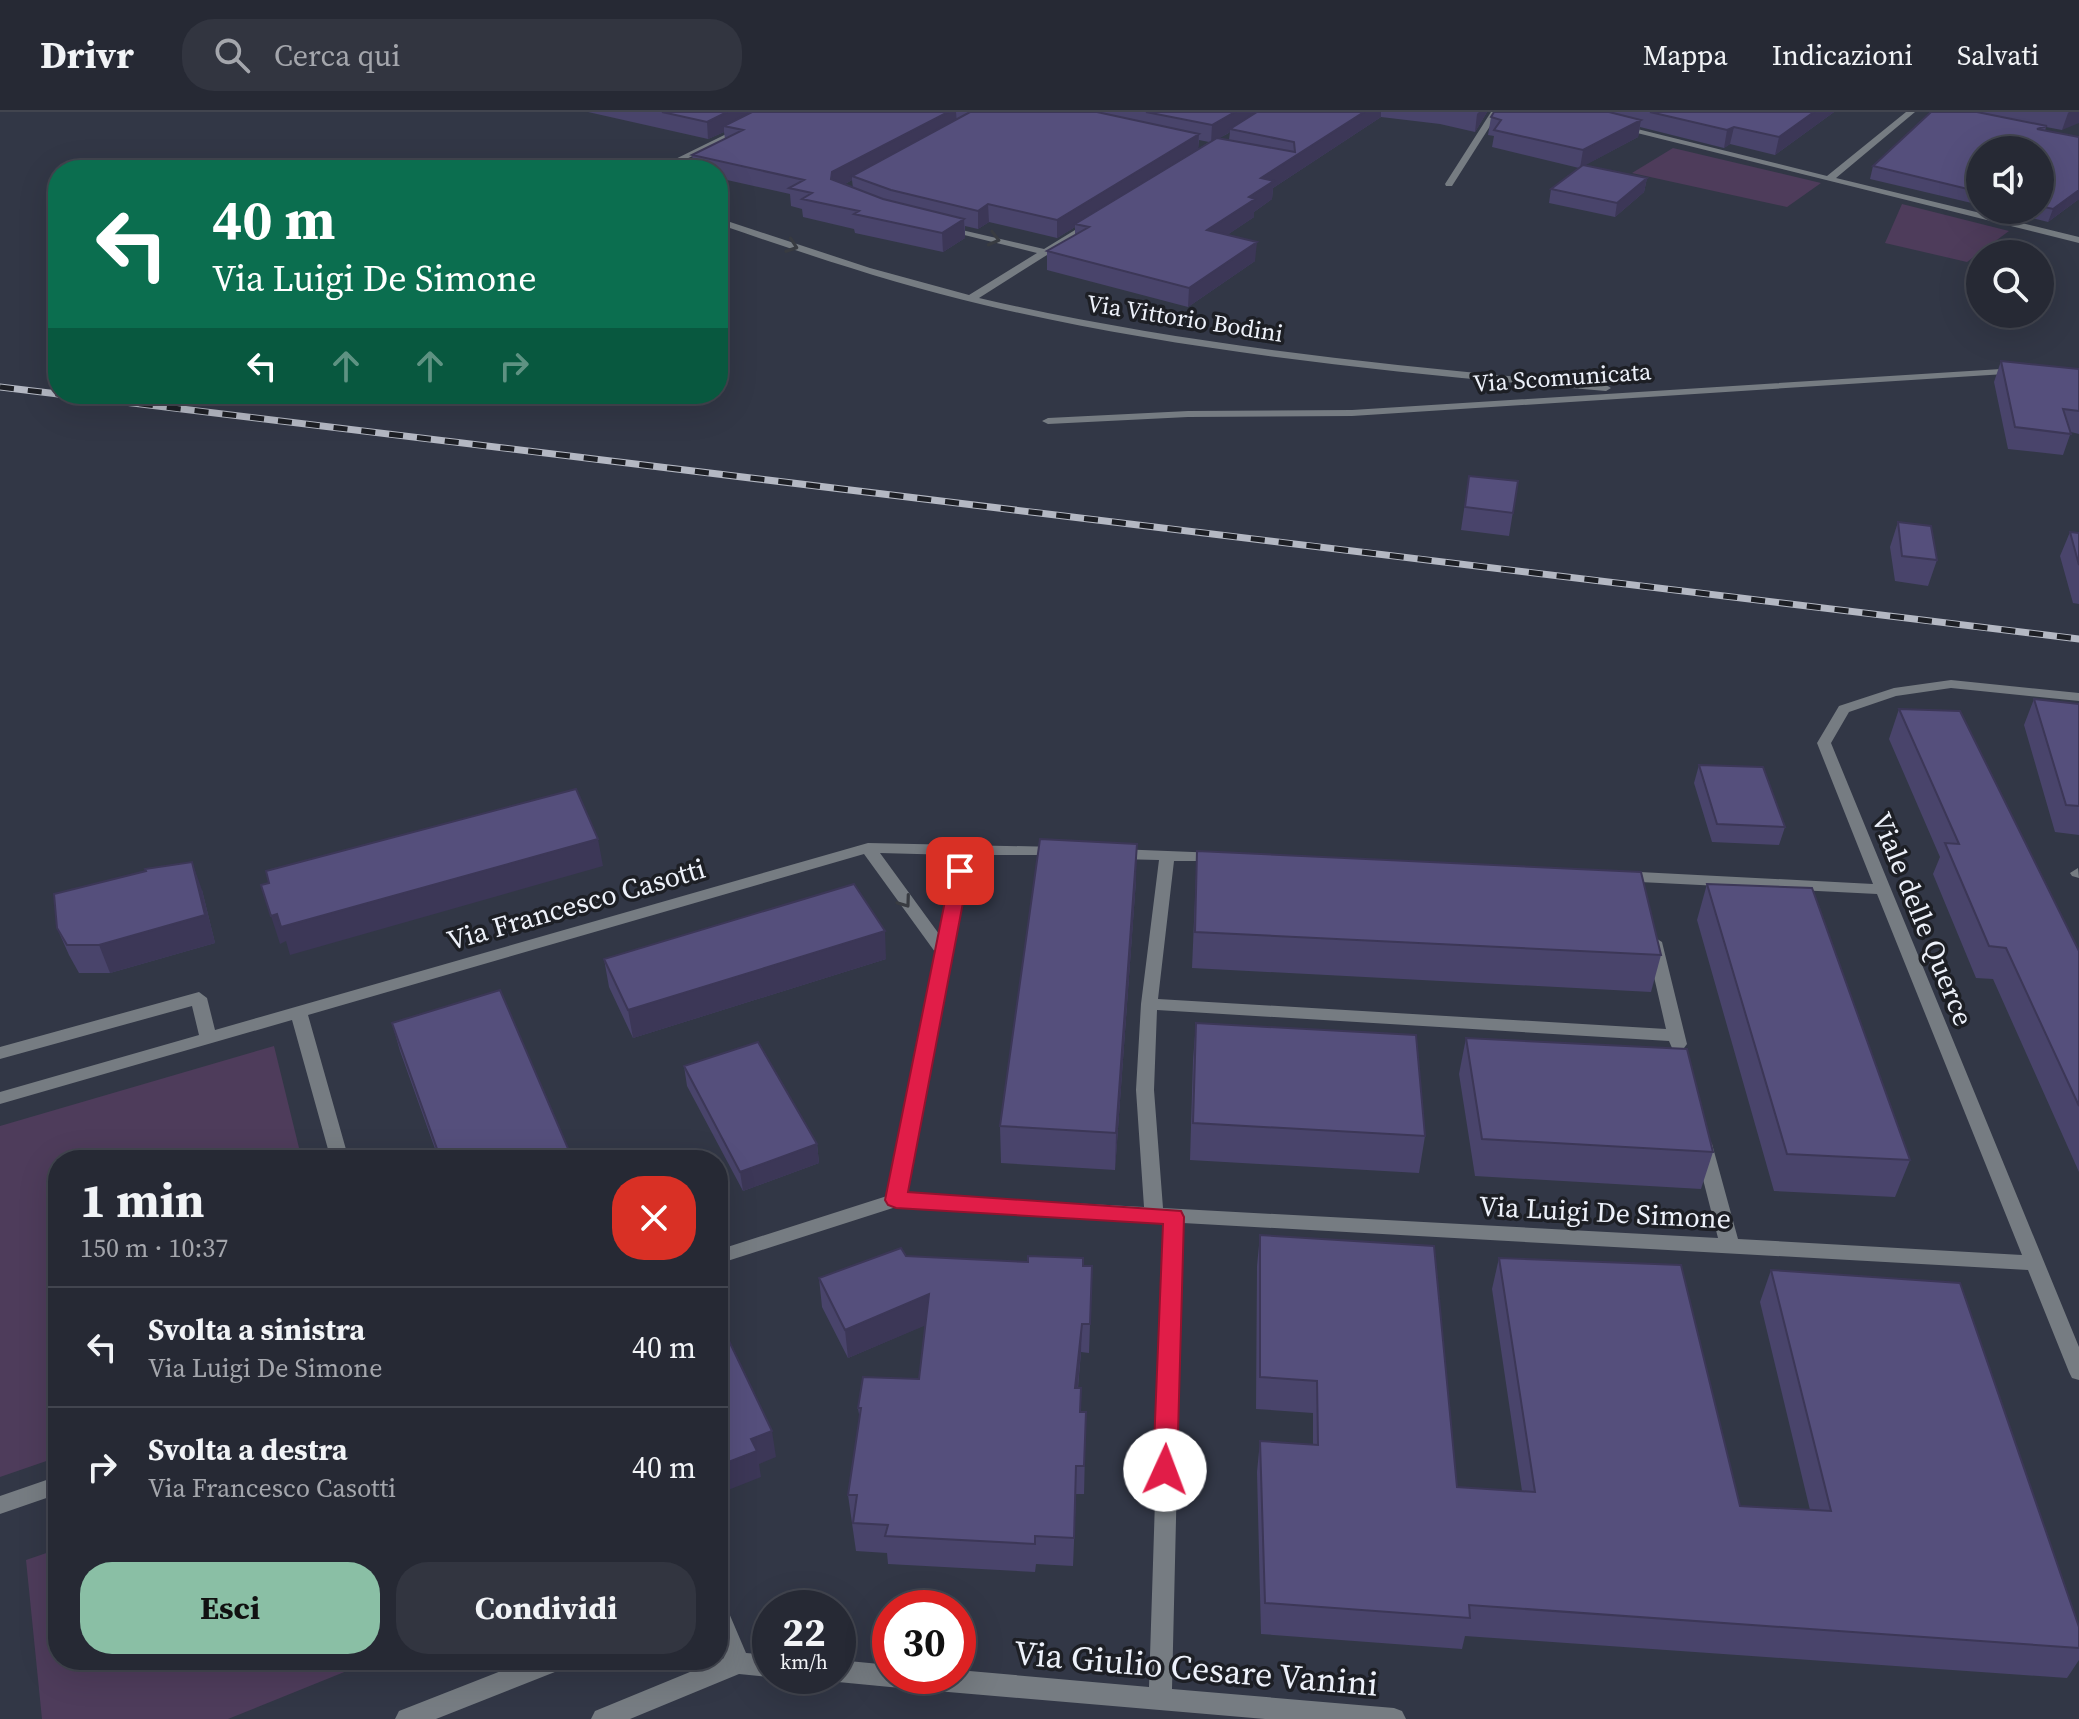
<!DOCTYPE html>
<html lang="it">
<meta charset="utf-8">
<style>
:root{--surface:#262934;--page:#323540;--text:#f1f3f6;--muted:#a4a6ac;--line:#42454f;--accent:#8abfa5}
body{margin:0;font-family:"Source Serif 4",serif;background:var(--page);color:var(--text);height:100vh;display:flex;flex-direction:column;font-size:30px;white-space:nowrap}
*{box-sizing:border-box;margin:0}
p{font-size:26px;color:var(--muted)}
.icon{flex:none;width:44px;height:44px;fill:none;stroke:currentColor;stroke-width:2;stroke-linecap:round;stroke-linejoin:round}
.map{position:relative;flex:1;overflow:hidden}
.details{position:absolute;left:48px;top:1038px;width:680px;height:520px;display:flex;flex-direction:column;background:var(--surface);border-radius:32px;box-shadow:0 8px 32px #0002,0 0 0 2px var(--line)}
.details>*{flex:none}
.hud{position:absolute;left:48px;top:48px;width:680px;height:244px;border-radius:32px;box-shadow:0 8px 32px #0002,0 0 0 2px var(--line);background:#0b6e4f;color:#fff;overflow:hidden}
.tools{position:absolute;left:1966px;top:24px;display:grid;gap:16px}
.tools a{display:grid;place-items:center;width:88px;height:88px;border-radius:50%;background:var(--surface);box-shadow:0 8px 32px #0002,0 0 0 2px var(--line);font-size:40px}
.speed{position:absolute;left:752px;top:1478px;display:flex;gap:16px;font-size:40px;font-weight:700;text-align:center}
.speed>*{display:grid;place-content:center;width:104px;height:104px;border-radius:50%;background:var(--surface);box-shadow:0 8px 32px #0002,0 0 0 2px var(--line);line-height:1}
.speed small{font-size:20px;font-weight:400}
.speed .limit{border:12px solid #d22;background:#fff;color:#111}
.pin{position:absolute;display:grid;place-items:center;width:68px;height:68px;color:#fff;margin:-34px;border-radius:16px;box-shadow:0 4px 12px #0006}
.me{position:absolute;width:88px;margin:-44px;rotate:2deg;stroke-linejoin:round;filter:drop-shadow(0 0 6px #0008)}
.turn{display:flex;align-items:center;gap:28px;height:168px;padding:0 32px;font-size:36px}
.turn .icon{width:104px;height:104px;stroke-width:2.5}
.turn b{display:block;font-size:56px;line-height:68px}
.lanes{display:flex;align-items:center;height:76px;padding:0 32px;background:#0003;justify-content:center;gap:40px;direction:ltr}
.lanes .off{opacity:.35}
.round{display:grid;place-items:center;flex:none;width:84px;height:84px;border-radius:32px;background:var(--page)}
.headline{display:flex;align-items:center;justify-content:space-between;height:136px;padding:0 32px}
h1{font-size:48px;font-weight:700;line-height:60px}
.primary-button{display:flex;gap:16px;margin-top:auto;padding:16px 32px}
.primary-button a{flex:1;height:92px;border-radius:32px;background:var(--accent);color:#111;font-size:32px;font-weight:700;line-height:92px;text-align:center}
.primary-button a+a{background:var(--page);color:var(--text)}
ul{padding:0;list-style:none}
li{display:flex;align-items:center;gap:24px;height:120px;padding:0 32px;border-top:2px solid var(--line)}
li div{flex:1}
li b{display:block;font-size:30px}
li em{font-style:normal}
header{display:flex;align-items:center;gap:48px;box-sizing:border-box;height:112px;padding:0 40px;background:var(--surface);border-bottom:2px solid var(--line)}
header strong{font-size:38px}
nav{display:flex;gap:44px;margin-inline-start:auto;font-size:28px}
.search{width:560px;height:72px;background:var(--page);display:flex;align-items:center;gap:20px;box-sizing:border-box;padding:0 28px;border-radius:32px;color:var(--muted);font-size:30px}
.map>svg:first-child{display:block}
.green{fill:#4e3c5b}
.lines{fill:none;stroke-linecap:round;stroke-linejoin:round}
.street{fill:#767c82;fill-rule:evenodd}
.rail-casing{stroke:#b4b8c3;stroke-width:7}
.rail{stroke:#1d1f25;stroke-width:5;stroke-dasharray:14;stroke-linecap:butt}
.wall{fill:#49446b;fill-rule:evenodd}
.shaded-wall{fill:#3c3757}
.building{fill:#554f7c;stroke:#3c3757;stroke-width:2}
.oneway{stroke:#383b41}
.route{fill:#e11d48;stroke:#92132f;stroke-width:2}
.labels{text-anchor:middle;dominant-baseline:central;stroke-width:7;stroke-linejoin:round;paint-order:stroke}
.far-street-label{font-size:24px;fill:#edf1fa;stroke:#1d1f25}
.street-label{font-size:28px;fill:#edf1fa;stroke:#1d1f25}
.near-street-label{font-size:34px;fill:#edf1fa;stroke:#1d1f25}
</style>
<header>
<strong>Drivr</strong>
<div class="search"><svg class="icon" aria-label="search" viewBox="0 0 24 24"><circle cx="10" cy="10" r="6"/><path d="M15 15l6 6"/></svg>Cerca qui</div>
<nav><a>Mappa</a><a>Indicazioni</a><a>Salvati</a></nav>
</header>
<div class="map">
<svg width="2079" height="1607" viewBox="0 0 2079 1607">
<rect width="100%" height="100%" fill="#323746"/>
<path class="green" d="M1673,36L1821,71L1787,95L1632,61Z
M1902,92L2009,119L1967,150L1885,131Z
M274,934L302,1048H58V1345L0,1365V1014Z
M58,1437V1548H374L228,1607H42L26,1448Z"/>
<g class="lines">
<path class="street" d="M771,0H782L664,58H653Z
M1491,0H1499L1452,74H1446L1445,72Z
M1906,0H1915L1836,66L2079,125V131L1613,15L1617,12L1827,64Z
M718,106L870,156L969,183L1037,141L940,117V113L1044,137L1093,107L1096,108V112L979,186C1185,234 1396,254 1606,273L1611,276L1606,279C1397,261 1188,241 984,193C894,172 806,142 718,112Z
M2017,256L2022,259L2021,261L1352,304L1188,305L1048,312L1042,309L1048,306L1188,299L1352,298Z
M1951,568L2079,581V589L1951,576L1896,584L1849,600L1831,631L2079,1235V1268L2072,1266L2069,1260L2028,1158L1183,1111L1172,1577L1394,1596L1402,1599L1406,1607H1265L890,1575L838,1570L830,1567L829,1564H838V1548L890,1553V1564H958V1558L1149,1575L1164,1110L896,1095L718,1152V1138L887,1084L935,840L864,742L308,903L349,1048H331L292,908L0,992V980L199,923L192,894L0,947V935L199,880L207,886L215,918L868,731L1058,735L1063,737L1066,740L1063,743H969L907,1082L1144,1095L1136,978L1141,892L1159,748L1117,747L1109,742L1117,737L1218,741L1223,743L1226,746L1223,749H1174L1158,887L1666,917L1646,830L1654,825L1662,830L1687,932L1684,936H1672L1669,929L1157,898L1154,978L1163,1096L1718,1126L1694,1032L1697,1027H1709L1712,1032L1738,1127L2022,1143L1877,782L1620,769L1612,764L1620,759L1873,772L1817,631L1839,594L1894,576ZM880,741L954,743L939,822Z
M2078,756L2079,766L2072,764L2070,761Z
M58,1364V1382L0,1402V1384Z
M718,1491L726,1494L746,1541L770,1543V1564H772L770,1565L739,1562L630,1607H591L595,1599L724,1546L718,1530Z
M529,1548H569L565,1556L436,1607H395L399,1599Z"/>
<g class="rail-casing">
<path id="rail" d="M0,275L2079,527"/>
</g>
<use href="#rail" class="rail"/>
</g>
<path class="wall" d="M588,0H1487L1475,20L1440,12L1381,5L1273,76L1272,87L1254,100V105L1227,123L1255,149L1188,195L1047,158V139L1075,123V115L1057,126L989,110L978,117L965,114V126L943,140L855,121L854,117L803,105L802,97L791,94L790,82L718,66V58H694L692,43L725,27L724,20L708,27ZM1230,20L1229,28L1219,26L1227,22ZM1199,28L1209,30L1198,37ZM852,68L853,76L845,72Z
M1494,0H1834L1775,43L1730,32L1724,36L1640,15L1638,25L1585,53L1647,66L1644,80L1615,105L1549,91L1551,77L1579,56L1492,35L1494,24L1488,23L1491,5Z
M1931,0H2079L2062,18L2046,15L2045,19L2079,25V87L2048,110L1999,98H2040V38H1980V93L1870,67L1873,54Z
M2001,249L2079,257V322L2071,320L2063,343L2008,337L1994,270Z
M1469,364L1518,369L1509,424L1461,418Z
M1898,410L1937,448L1928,474L1895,469L1890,435Z
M2070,420L2079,421V492L2073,491L2060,444Z
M2034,587L2079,592V723L2055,720L2024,613Z
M1899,597L2079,839V1060L1993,867L1976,866L1933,762L1940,745L1889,627Z
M1699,653L1785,715L1779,733L1712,730L1694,671Z
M1197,739L1661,843L1651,880L1192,856Z
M1136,768L1115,1058L1001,1051L1000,1014Z
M1707,772L1910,1048L1895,1085L1774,1079L1697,808Z
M202,778L215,831L110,861H79L69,843L57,816Z
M604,847H886L633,926L609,875Z
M392,911L573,1048H439L400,939Z
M1196,911L1425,1024L1419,1061L1190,1048L1193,948Z
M1466,926L1713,1040L1701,1077L1475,1064L1459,962Z
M684,954L817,1032L819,1051L743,1079L687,974Z
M1260,1123L1457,1375L1522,1379L1492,1177L1499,1146L1740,1394L1810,1398L1760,1190L1771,1158L2079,1515V1548L2067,1566L1465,1524L1462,1537L1261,1522L1257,1360L1260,1329L1313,1333V1301L1256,1297L1257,1154Z
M906,1144L1092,1154L1089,1241L1081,1240L1078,1276L1081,1300H1086L1084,1382H1076L1073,1454L1036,1452L1035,1460L888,1452L887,1441L856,1439L848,1383L860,1308L858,1296L919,1267L925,1213L848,1246L822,1195L819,1166Z"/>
<path class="shaded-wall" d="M727,0H764L724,14V20L708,27L707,10Z
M948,0H956L957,13L852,64V68L834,78L831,67L832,60Z
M1235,0H1262L1230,17V20L1211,31L1212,13Z
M1364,0H1381V5L1273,76L1272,87L1254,100V105L1206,137L1207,118L1249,85L1261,66Z
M1479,0H1487L1475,20L1477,2Z
M1814,0H1834L1775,43L1779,25Z
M2069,0H2079V11L2062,18L2068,1Z
M1641,8L1638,25L1580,56L1583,38Z
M1734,15L1730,32L1724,36L1727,18Z
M1199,22L1198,39L1075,112V115L1057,126V108Z
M1647,66L1644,80L1615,105L1617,91Z
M2079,78V87L2048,110L2053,97Z
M988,92L989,110L978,117V99Z
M964,107L965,126L943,140L942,121Z
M1257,130L1255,149L1188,195L1189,176Z
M598,727L603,754L290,843L286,829L280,832L271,804L277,802Z
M1137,732L1136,768L1115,1058L1116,1021Z
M192,750L202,778L215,831L110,861L99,833Z
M885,819L886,847L633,926L628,898Z
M817,1032L819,1051L743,1079L740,1060Z
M929,1182L931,1211L848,1246L845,1218Z
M1082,1212L1081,1240L1075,1304V1276Z
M772,1319L776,1345L759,1352L761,1365L718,1382V1354L751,1327Z"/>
<path class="building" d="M662,0H727L707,10Z
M752,0H948L832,60L831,67L883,87L964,107L942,121L854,102L859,99L802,87L812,81L789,76L804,68L692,43L743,18L724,14Z
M970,0H1097L1199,22L1057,108L988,92L978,99L891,78L852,64Z
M1146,0H1235L1212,13Z
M1257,0H1364L1261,66L1274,69L1249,85L1255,87L1207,118L1257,130L1189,176L1047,139L1089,115L1075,112L1217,26L1295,40L1294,30L1230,17Z
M1494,0H1609L1641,8L1583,38L1494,18L1501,8L1491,5Z
M1650,0H1814L1779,25L1734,15L1727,18Z
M1931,0H1977L2047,14L2037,17L2079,25V78L2053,97L2040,94V38H1980V80L1873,54Z
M1583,53L1647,66L1617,91L1551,77Z
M2001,249L2079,257V299L2063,297L2071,322L2015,315Z
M1469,364L1518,369L1513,401L1465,395Z
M1898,410L1931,414L1937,448L1902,444Z
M2070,420L2079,421V453Z
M2034,587L2079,592V694L2066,693Z
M1899,597L1960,599L2079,839V994L2006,836L1989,834L1945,731L1959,732Z
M1699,653L1763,655L1785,715L1717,712Z
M576,677L598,727L281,815L277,802L271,804L261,773L269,771L266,759Z
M1040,727L1137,732L1116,1021L1000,1014Z
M1197,739L1641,760L1661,843L1195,820Z
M192,750L205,803L99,833H67L57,816L54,782L146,759L145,757Z
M854,772L885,819L628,898L604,847Z
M1707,772L1812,776L1910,1048L1787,1042Z
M500,878L573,1048H441L392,911Z
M1196,911L1416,923L1425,1024L1193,1011Z
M1466,926L1687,937L1713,1040L1482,1027Z
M758,930L817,1032L740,1060L684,954Z
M1260,1123L1434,1134L1457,1375L1535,1380L1499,1146L1681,1153L1740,1394L1831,1399L1771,1158L1960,1171L2079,1515V1536L1469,1493L1470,1506L1265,1491L1260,1329L1318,1333L1317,1269L1260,1265Z
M901,1136L906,1144L1028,1150V1144L1083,1146V1154H1092L1090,1212H1082L1075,1276H1081L1080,1300H1086L1084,1354H1076L1074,1426L1035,1424V1432L885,1424L888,1413L853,1411L857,1383H848L861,1296H858L863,1265L919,1267L929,1182L845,1218L819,1166Z
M718,1206L772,1319L751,1327L757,1339L718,1354Z"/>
<defs><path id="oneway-chevron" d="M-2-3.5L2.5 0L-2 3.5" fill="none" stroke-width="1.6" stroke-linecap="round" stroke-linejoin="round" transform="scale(2)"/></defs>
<g class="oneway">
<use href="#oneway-chevron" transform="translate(994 127) rotate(14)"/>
<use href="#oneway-chevron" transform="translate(792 134) rotate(19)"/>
<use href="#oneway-chevron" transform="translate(905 790) rotate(54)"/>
</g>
<path class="route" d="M960,753L969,759L908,1080L1181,1099L1184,1105L1177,1358L1173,1366L1165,1369L1156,1366L1153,1358L1163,1112L896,1096L888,1093L885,1088L951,759Z"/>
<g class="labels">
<g class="far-street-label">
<text transform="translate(1185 206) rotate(9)">Via Vittorio Bodini</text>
<text transform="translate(1562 265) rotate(-4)">Via Scomunicata</text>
</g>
<g class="street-label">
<text transform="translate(576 792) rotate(-16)">Via Francesco Casotti</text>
<text transform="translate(1923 807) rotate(68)">Viale delle Querce</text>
<text transform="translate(1605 1100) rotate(3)">Via Luigi De Simone</text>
</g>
<g class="near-street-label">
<text transform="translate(1196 1556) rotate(5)">Via Giulio Cesare Vanini</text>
</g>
</g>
</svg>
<div class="tools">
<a><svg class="icon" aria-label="sound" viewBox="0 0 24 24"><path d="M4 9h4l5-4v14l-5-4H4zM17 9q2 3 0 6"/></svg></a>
<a><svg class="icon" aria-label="search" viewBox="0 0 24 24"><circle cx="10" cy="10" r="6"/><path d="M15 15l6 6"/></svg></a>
</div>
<div class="speed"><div>22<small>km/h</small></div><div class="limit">30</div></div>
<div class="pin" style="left:960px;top:759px;background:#d93025"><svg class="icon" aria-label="arrive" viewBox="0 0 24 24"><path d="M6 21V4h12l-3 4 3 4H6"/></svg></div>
<svg class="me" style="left:1165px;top:1358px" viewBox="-20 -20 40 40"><circle r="19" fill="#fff"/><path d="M0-13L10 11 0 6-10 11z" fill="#e11d48"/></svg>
<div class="hud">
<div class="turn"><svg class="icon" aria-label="left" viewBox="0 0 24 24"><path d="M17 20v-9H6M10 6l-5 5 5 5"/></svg><div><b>40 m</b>Via Luigi De Simone</div></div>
<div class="lanes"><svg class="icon" aria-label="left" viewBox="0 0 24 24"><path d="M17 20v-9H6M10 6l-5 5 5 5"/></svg><svg class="icon off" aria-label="ahead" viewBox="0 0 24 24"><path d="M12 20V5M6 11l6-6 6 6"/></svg><svg class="icon off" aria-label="ahead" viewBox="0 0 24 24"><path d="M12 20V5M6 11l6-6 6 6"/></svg><svg class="icon off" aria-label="right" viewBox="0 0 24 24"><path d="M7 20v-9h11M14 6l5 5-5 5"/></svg></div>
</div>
<section class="details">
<div class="headline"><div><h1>1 min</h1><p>150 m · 10:37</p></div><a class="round" style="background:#d93025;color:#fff"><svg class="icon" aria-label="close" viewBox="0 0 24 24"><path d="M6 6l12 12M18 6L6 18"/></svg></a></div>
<ul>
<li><svg class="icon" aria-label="left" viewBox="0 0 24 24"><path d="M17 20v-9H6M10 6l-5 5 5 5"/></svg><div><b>Svolta a sinistra</b><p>Via Luigi De Simone</p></div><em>40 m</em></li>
<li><svg class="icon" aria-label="right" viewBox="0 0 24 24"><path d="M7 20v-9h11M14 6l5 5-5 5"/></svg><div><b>Svolta a destra</b><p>Via Francesco Casotti</p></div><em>40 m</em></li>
</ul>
<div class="primary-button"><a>Esci</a><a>Condividi</a></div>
</section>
</div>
